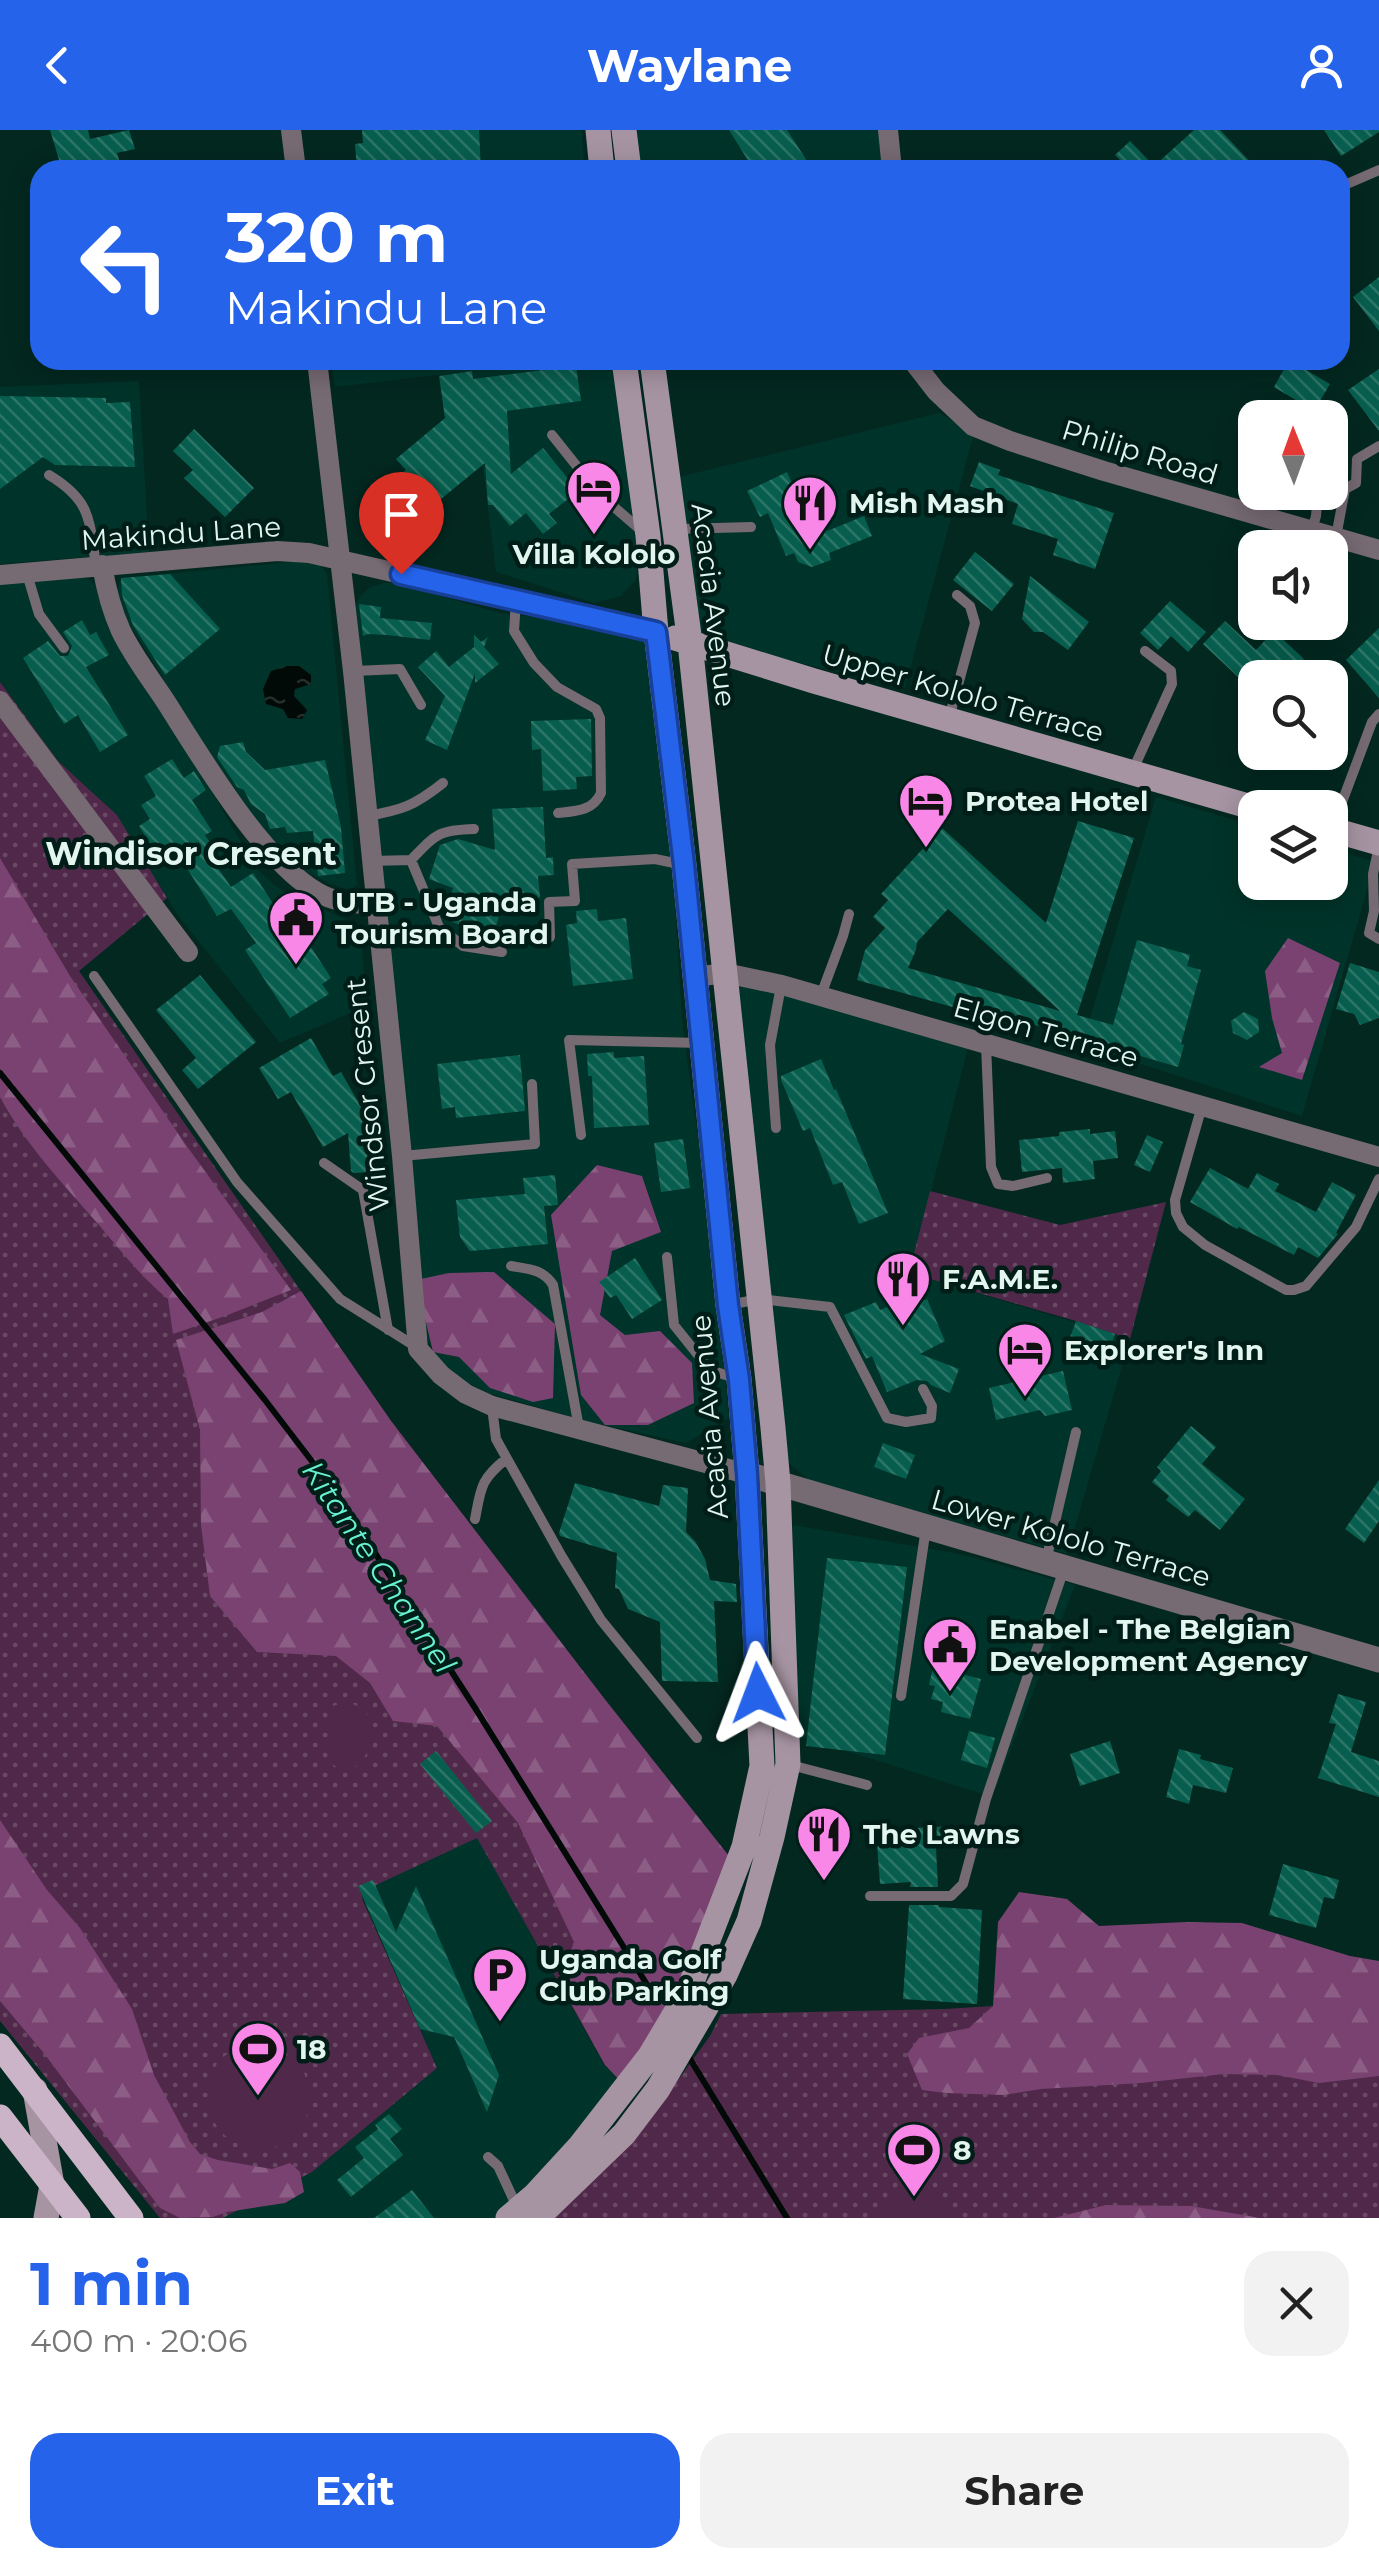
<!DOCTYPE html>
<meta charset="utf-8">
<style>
:root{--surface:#fff;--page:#f2f2f2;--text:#222;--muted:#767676;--accent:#2563eb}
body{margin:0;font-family:Montserrat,sans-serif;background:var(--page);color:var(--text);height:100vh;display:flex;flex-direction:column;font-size:38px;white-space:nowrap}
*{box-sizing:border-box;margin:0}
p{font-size:32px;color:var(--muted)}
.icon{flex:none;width:55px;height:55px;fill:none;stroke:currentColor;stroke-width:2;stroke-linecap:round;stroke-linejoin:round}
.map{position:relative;height:2088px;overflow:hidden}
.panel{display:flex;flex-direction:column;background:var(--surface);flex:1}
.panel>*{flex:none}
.banner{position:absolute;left:30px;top:30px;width:1320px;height:210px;border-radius:30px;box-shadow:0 5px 25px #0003;background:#2563eb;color:#fff;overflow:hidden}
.needle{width:65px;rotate:359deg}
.tools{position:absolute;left:1238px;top:270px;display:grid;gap:20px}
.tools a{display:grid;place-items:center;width:110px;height:110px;border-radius:20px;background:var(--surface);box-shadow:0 5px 25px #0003;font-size:50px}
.pin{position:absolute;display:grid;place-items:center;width:85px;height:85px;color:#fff;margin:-102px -42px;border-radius:50% 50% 50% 0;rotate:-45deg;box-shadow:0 0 10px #0007}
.pin .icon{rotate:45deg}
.me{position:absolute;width:110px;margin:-55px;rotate:357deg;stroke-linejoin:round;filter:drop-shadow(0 0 8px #0008)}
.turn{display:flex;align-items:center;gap:35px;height:210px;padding:0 30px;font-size:45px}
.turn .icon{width:130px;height:130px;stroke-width:2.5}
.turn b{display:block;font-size:70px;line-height:85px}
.round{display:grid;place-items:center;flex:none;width:105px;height:105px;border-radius:30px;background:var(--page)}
.headline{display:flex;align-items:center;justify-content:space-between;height:170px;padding:0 30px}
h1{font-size:60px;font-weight:700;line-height:75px;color:var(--accent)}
.button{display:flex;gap:20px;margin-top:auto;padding:20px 30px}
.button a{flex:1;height:115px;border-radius:30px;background:var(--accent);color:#fff;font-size:40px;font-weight:700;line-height:115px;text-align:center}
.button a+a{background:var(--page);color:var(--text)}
header{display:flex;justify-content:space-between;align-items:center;height:130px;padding:0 30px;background:var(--accent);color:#fff;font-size:45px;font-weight:700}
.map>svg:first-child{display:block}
.built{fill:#003329}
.grass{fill:url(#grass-dots)}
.forest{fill:url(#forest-firs)}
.pitch{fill:#50294a}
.water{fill:url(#water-ripples)}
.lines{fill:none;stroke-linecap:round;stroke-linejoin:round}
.stream{stroke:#010a07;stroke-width:6}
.building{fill:url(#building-back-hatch);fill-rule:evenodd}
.service{stroke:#766a73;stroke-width:10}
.minor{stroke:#766a73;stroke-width:20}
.tertiary{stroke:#766a73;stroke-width:25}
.secondary{stroke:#a694a2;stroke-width:25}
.primary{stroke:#cbb4c7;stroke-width:25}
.route-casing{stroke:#184099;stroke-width:25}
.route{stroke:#2563eb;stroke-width:18}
.labels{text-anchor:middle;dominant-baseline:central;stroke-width:9;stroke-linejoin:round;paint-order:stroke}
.street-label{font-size:28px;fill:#e2f5ef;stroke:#001e17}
.poi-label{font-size:28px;font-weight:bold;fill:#e2f5ef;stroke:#001e17;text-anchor:start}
.water-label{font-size:30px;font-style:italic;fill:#68f1d1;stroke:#001e17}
.quarter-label{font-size:32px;font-weight:bold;fill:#e2f5ef;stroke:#001e17}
</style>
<header><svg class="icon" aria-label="back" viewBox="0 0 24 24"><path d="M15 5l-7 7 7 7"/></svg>Waylane<svg class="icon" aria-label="person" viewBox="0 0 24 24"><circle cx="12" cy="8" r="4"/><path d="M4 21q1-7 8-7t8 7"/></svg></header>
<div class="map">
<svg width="1379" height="2088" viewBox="0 0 1379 2088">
<defs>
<pattern id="grass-dots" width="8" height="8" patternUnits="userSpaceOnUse" patternTransform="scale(2.5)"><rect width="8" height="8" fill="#50294a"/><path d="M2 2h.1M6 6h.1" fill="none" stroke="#694964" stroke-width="1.8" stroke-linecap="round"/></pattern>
<pattern id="forest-firs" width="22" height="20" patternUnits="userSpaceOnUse" patternTransform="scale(2.5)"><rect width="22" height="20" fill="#794271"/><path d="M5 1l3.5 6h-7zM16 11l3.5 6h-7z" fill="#8c5e86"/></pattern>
<pattern id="water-ripples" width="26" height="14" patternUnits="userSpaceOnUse" patternTransform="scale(2.5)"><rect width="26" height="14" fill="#010a07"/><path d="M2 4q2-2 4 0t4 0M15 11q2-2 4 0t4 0" fill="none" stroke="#262e2b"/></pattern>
<pattern id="building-back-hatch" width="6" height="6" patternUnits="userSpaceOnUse" patternTransform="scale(2.5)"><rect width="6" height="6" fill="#085e4e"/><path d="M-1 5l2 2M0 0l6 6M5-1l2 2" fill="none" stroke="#2c7668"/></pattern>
</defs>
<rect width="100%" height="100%" fill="#032820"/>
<path class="built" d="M443,0H581L585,40H446Z
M623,0H879L883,40H630Z
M331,230H614L638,432L636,450L621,466L594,473L496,442L471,241L335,257Z
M139,251L149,422L0,434V257Z
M939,283L974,303L905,558L796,532L696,521L671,349Z
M293,432L319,434L327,444L357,755L350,760L333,755L306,742L271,713L240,672L123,484L115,467L121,448Z
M81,447L90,450L96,457L107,495L198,638L256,738L278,758L351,792L361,806L367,876L280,913L177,784L117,685L58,631L0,552V453Z
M384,453H395L500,483L625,497L642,503L650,516L671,714L683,899L707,1071L729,1288L686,1313L590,1292L487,1263L454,1246L439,1232L422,1199L353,481L361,465L371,457Z
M1156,667L1255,696V752H1330V718L1375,732L1302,986L1082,915Z
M746,854L968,918L910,1143L1130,1209L1067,1424L809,1350L790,1334L768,1302L747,1107L716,883L720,860Z
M793,1395L960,1424L1075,1455L992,1667L793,1604Z
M477,1707L604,1935L624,1955L498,2088H223L312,2042L437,1938L360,1762Z"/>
<path class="grass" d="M0,552L58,631L117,685L167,768L79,841L391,1291L603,1567L736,1735L605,1935L477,1708L361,1762L363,1771L437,1938L312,2042L223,2088H160L0,1891Z
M930,1061L1060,1095L1166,1072L1130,1209L1076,1191L909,1143Z
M1292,1858L1379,1901V2088H550L681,1946L710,1906L721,1884L945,1879Z"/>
<path class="forest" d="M0,728L70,846L186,1015L291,1160L225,1186L173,1204L168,1169C142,1148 121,1121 99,1095C64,1055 25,1014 0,967Z
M1288,808L1340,833L1302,950L1259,937L1282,923L1272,888L1265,841Z
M597,1035L642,1046L661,1102L612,1121L600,1185L625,1205L660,1201L692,1233L694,1273L648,1295H605L581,1265L551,1085Z
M494,1142L555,1194L553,1268L533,1272L490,1258L459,1227L433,1222L416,1150L449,1143Z
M301,1161L391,1291L603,1567L736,1735L710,1801L624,1955L605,1935L560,1853L574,1812L518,1693L437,1596L393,1591L370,1553L336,1526L257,1522L210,1466L201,1395L200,1300L176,1210L262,1182Z
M0,1690L47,1760L80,1798L132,1879L154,1945L190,2012L200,2024L218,2030L272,2039L290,2033L300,2042L304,2062L285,2073L227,2082L213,2087L180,2088L160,2078L43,1922L0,1871Z
M1019,1762L1067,1769L1099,1796L1186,1792L1242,1793L1350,1826L1379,1831V1946L1319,1953L1277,1945L1224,1944L1141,1953L1041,1959L1003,1965L946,1963L922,1960L907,1924L919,1908L969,1898L993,1876L998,1792Z
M1106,2075L1191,2076L1260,2088H1054Z"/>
<path class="pitch" d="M343,1573C383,1573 379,1628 347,1642C336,1638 329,1634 328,1622L329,1581L333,1576Z
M258,1917C273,1920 289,1923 300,1936C306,1943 307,1955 308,1965C311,2001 287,2023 251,2017C232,2014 218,2003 211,1985C208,1977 209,1971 209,1962C211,1929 227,1918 258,1917Z
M926,2053C939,2062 951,2072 954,2088H876C882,2062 901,2054 926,2053Z"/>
<path class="water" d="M287,536H299L311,545V554L295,559L294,566L307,580L302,589L288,588L283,579L266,574L263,559L271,541Z"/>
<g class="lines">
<path class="stream" d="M0,943L265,1270L337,1364L477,1581L651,1861
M690,1929L787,2088"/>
</g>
<path class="building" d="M50,0H88L90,9L129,0L135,19L117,23L122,40H62Z
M362,0H479L481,40H357L355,14L363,13Z
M729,0H787L813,40H754Z
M1194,0H1220L1258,40H1130L1115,25L1130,11L1154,36Z
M1324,0H1379V2L1341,26Z
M1379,147V201L1353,167Z
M1289,230L1330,254L1314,281L1274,257Z
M576,236L581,271L507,281L511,344L543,318L578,361L549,384L557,393L543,404L526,383L510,396L493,375H488L485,333L430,378L420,366L413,372L394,350L406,340L396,329L445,288L439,246L472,241L473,249Z
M1379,239V301L1348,260Z
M0,266L106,268V273L130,272L135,337L55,335L43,327L0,359Z
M194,299L254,358L225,387L184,348L193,340L173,321Z
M979,332L1000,340L998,345L1114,383L1095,439L1053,425L1058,409L1012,394L1018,374L970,356Z
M787,342L809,392L821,387L827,401L864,386L872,406L829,423L831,430L812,437L798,432L794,423L786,426L768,383L760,387L747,361Z
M975,422L1014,454L992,481L953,450Z
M170,444L220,499L165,545L133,495L122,465L121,448Z
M1030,446L1089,492L1068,520L1043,502H1034L1022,489Z
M1170,471L1206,502L1188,522L1171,506L1158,520L1140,503Z
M359,474L381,477L380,488L432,493L430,510L387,505L368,504L363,506Z
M82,490L90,505L96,502L109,525L86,537L128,605L100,622L78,585L64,594L23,528L48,511L60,526H68L72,516L63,502Z
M1225,491L1256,520L1274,501L1304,529L1287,548H1255V563L1203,514Z
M1379,498V568L1346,530Z
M474,505L481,512L488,507L484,517L499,534L475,553V543L447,620L425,610L445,566L418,537L436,521L449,537L474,517Z
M591,589L592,646L576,647L577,659L543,661L541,619L532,620L531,591Z
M243,612L246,622L265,640L325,630L341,697L345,743L318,746L313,701L287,703L285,697L270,699L265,684L251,674L244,660L237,657L217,627L220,616Z
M172,629L184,648L194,641L206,660L192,670L212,701L205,705L218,725L212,729L231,757L253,743L293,804L300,800L331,848L322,854L329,864L290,888L245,820L256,813L231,779L217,786L178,724L163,734L139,696L150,689L141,675L156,666L144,646Z
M543,677L546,728L553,727L554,745L538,746L540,768L504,770L493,806L452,792L456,778L447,776L453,758L429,749L440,715L458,709L495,720L492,679Z
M1078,691L1134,708L1077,885L1113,895L1137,810L1190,825L1187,836L1201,840L1181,914L1184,915L1178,937L1004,886L1002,891L857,850L865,820L885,798L873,787L888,770L881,764L942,698L1046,793ZM948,779L1060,881L908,838L916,820L917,812Z
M597,779L598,791L626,788L633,849L573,856L566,795L577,793L576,781Z
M1350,833L1379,842V888L1360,895L1354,884L1336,879Z
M200,845L256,912L198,959L182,940L196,928L156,880Z
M1244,882L1258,889L1259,902L1247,910L1233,903L1231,891Z
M311,908L333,946L341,942L369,991L366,992L370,1042L354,1043L351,1041L348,1003L323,1017L291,962L278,969L259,938Z
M614,922V928L644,926L649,995L594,998L592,946H588L587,924Z
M520,925L525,981L456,988L455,977L442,979L437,934Z
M821,929L834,960L836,959L888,1083L859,1094L842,1052L833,1055L810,998L803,1001L781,950V946Z
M1090,999V1004L1115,1001L1118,1028L1093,1031L1095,1049L1063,1053L1062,1038L1022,1042L1019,1010L1059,1006V1002Z
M1147,1005L1163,1012L1150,1042L1134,1035Z
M683,1009L690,1058L661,1062L654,1013Z
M1210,1038L1248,1059L1257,1043L1279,1054L1275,1061L1316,1082L1332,1052L1356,1065L1336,1103L1338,1104L1318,1128L1298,1117L1294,1125L1239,1097L1237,1099L1190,1072Z
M555,1045L558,1075L544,1076L548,1114L470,1121L460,1107L456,1070L525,1064L523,1048Z
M635,1128L662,1170L632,1189L616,1165L610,1168L599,1152Z
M927,1169L945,1211L920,1224L959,1239L950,1263L931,1255L927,1251L917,1250L887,1262L872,1226L866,1229L844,1185L876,1172L880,1180L902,1171L905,1179Z
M1076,1191L1115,1204L1108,1224L1095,1219L1093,1225L1067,1216Z
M1063,1241L1072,1280L1045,1286L1040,1280L996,1290L989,1258Z
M1191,1296L1216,1317L1202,1334L1245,1369L1220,1400L1195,1380L1188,1387L1166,1370L1169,1366L1152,1352L1161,1341L1157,1337Z
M883,1313L915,1325L906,1349L874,1337Z
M1379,1350V1391L1364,1413L1345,1399Z
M575,1353L659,1376L663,1355L688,1358L686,1402L695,1411L705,1429L710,1450L736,1454L737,1472L714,1471L718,1552L662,1551L660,1492L628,1479L619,1459L615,1458L617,1423L560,1406L559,1403Z
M827,1428L907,1437L885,1625L806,1616Z
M933,1537L981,1549L970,1589L941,1582L943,1572L931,1569L935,1556L929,1555Z
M1338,1564L1366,1572L1351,1622L1379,1631V1667L1318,1648L1336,1594L1329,1593Z
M969,1601L995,1608L987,1638L961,1630Z
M1110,1611L1120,1643L1080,1656L1070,1624Z
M1179,1619L1201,1625L1200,1629L1233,1638L1226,1663L1193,1655L1189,1674L1166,1667Z
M436,1621L492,1691L476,1703L420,1634Z
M954,1696L955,1717L936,1718L938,1757H910L911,1752L880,1754L876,1700Z
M1283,1734L1339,1750L1334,1769L1324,1767L1316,1798L1269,1785Z
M373,1750L396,1802L416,1756L499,1945L487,1982L454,1907L420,1899L358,1756Z
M909,1775H939V1777L982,1780L977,1874L903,1869Z
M389,1984L402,1999L390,2009L403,2025L351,2067L337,2050L364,2028L355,2017L378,1999L375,1995Z
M412,2060L434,2088H374Z"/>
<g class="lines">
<path class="service" d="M1340,57L1379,40
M552,305L599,364L643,402
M49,345C92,371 89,390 96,436
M678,399L751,397
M1312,400L1316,386L1318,362
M1336,407L1345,359L1356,353L1357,329L1379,316
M27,444L39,484L64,518
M516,471L514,501L534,533L557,557L596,579L600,588L601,663C593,681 576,681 558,683
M354,541L400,539L421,575
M949,588L975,493L970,476L957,465
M1132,642L1172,554L1171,541L1145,521
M367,686C402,680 414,676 443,653
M1332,699L1372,592L1379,584
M1379,716L1373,744L1374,781L1369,803L1379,809
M411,730C436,704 438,700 474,699
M371,731L411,730L439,797L463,816L502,822
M550,807L549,772L575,771L572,734L655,729L684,735
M94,846L237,1052L340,1169L418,1218
M821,865L843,806L849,784
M986,914L991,1037L998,1054L1013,1056L1047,1048
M1202,976L1175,1070L1176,1083L1183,1097L1205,1115L1286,1160H1294L1306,1156L1356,1097L1379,1049
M776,998L770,915L781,856
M581,1005L569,910L702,913
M402,1026L535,1014L532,954
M324,1033L363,1060L388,1200
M667,1127L674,1195L710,1240L738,1249
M511,1136C528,1139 543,1139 553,1155L579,1298
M729,1175L759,1169L830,1177L887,1288L906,1292L931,1288L932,1276L923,1259
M492,1277L496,1309L562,1427L601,1490L697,1608
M475,1389C481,1358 480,1350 506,1329
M1046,1431L1076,1302
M901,1566L926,1398
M787,1634L867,1655
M870,1766H951L963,1754L986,1669L1064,1439
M488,2027L498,2036L518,2079"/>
<path class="minor" d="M291,0L296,40
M888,0L892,40
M317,230L353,541L402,1026L418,1219L441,1245L466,1264L492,1276L747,1344
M912,230L936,261L973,296L1010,311L1104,341L1379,420
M102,435C106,459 111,479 121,501C133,526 151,549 166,572C201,627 261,729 317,762C335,773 355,773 376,775
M0,445L277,421L309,423L656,502
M0,571L188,822
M695,847L725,843L782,855L1379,1027"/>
<path class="tertiary" d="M747,1344L1379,1530"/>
<path class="secondary" d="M598,0L602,40
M624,0L629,40
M675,508L814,551L1255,678
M1330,699L1379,713
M35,1960L52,2055L46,2088
M508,2088L535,2065L580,2016L650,1926L688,1862L744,1717L762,1636L747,1344L739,1249L728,1175L684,735L656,502L648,406L624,230
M537,2088L624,2004L658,1959L725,1845L749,1791L772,1707L788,1634L778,1353L773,1298L690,513L652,230"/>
<path class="primary" d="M0,1916L131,2088
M0,1987L78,2088"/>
</g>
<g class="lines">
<g class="route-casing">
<path id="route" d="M401,444L656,502L684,735L728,1175L739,1250L747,1344L758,1563"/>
</g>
<use href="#route" class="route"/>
</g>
<defs>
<g id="hotel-pin" transform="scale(2.875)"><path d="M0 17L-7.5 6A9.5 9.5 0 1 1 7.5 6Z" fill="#f987e8" stroke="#001e17"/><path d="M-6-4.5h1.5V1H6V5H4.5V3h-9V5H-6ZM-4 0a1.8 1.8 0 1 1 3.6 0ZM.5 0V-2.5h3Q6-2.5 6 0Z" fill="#111"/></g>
<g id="restaurant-pin" transform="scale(2.875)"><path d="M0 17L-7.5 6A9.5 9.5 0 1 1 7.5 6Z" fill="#f987e8" stroke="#001e17"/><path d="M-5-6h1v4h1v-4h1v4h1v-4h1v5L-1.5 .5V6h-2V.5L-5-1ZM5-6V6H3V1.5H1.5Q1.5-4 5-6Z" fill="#111"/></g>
<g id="civic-pin" transform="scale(2.875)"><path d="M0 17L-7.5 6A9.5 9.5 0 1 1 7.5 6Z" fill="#f987e8" stroke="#001e17"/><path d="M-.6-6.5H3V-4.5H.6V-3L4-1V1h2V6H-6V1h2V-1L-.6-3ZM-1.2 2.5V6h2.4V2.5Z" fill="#111"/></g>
<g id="parking-pin" transform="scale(2.875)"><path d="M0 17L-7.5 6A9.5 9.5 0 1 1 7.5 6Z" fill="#f987e8" stroke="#001e17"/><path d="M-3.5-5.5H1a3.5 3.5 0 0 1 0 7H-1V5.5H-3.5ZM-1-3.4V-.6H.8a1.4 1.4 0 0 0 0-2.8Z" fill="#111"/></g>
<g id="stadium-pin" transform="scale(2.875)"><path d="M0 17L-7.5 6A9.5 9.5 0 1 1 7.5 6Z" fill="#f987e8" stroke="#001e17"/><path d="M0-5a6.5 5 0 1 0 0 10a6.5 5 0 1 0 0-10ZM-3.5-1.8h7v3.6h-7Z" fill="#111"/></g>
</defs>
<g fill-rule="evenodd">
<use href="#hotel-pin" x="594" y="358"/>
<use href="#restaurant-pin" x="810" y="373"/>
<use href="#hotel-pin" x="926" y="671"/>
<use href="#civic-pin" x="296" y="788"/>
<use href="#restaurant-pin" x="903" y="1149"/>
<use href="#hotel-pin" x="1025" y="1220"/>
<use href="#civic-pin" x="950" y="1515"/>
<use href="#restaurant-pin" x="824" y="1704"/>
<use href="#parking-pin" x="500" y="1845"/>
<use href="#stadium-pin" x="258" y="1919"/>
<use href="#stadium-pin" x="914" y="2020"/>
</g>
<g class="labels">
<g class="street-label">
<text transform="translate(1140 322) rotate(17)">Philip Road</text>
<text transform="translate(181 403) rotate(-4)">Makindu Lane</text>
<text transform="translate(714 475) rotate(83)">Acacia Avenue</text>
<text transform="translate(963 563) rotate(16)">Upper Kololo Terrace</text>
<text transform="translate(1046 902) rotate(16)">Elgon Terrace</text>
<text transform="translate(367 965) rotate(-96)">Windsor Cresent</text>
<text transform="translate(709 1287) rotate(-95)">Acacia Avenue</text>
<text transform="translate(1071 1408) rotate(16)">Lower Kololo Terrace</text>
</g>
<g class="poi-label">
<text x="849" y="373">Mish Mash</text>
<text x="594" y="424" text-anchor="middle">Villa Kololo</text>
<text x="965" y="671">Protea Hotel</text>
<text x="335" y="772">UTB - Uganda<tspan x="335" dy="32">Tourism Board</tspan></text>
<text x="942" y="1149">F.A.M.E.</text>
<text x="1064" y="1220">Explorer's Inn</text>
<text x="989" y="1499">Enabel - The Belgian<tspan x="989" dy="32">Development Agency</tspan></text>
<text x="863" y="1704">The Lawns</text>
<text x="539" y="1829">Uganda Golf<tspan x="539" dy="32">Club Parking</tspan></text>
<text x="297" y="1919">18</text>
<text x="953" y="2020">8</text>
</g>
<g class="water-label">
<text transform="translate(379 1437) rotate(56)">Kitante Channel</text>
</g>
<g class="quarter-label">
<text x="191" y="723">Windisor Cresent</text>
</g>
</g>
</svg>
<div class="tools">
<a><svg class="needle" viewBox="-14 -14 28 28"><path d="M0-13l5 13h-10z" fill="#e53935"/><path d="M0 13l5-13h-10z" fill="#767676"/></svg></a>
<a><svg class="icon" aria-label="sound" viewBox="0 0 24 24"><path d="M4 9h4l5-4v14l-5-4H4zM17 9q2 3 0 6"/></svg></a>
<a><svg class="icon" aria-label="search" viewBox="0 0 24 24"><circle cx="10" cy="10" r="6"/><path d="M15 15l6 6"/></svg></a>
<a><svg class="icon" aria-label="layers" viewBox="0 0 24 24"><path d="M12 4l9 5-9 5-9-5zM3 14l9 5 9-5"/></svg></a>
</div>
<div class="pin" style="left:401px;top:444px;background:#d93025"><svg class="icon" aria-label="arrive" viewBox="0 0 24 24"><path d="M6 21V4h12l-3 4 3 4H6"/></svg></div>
<svg class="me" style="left:758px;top:1563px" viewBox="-20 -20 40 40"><path d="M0-17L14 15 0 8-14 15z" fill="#2563eb" stroke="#fff" stroke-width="4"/></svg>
<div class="banner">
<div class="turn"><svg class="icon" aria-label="left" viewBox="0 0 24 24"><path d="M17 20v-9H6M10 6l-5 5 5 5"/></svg><div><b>320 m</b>Makindu Lane</div></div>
</div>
</div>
<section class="panel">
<div class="headline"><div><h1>1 min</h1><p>400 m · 20:06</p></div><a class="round"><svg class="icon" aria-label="close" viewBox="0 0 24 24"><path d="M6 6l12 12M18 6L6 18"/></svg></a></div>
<div class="button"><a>Exit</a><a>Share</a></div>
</section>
